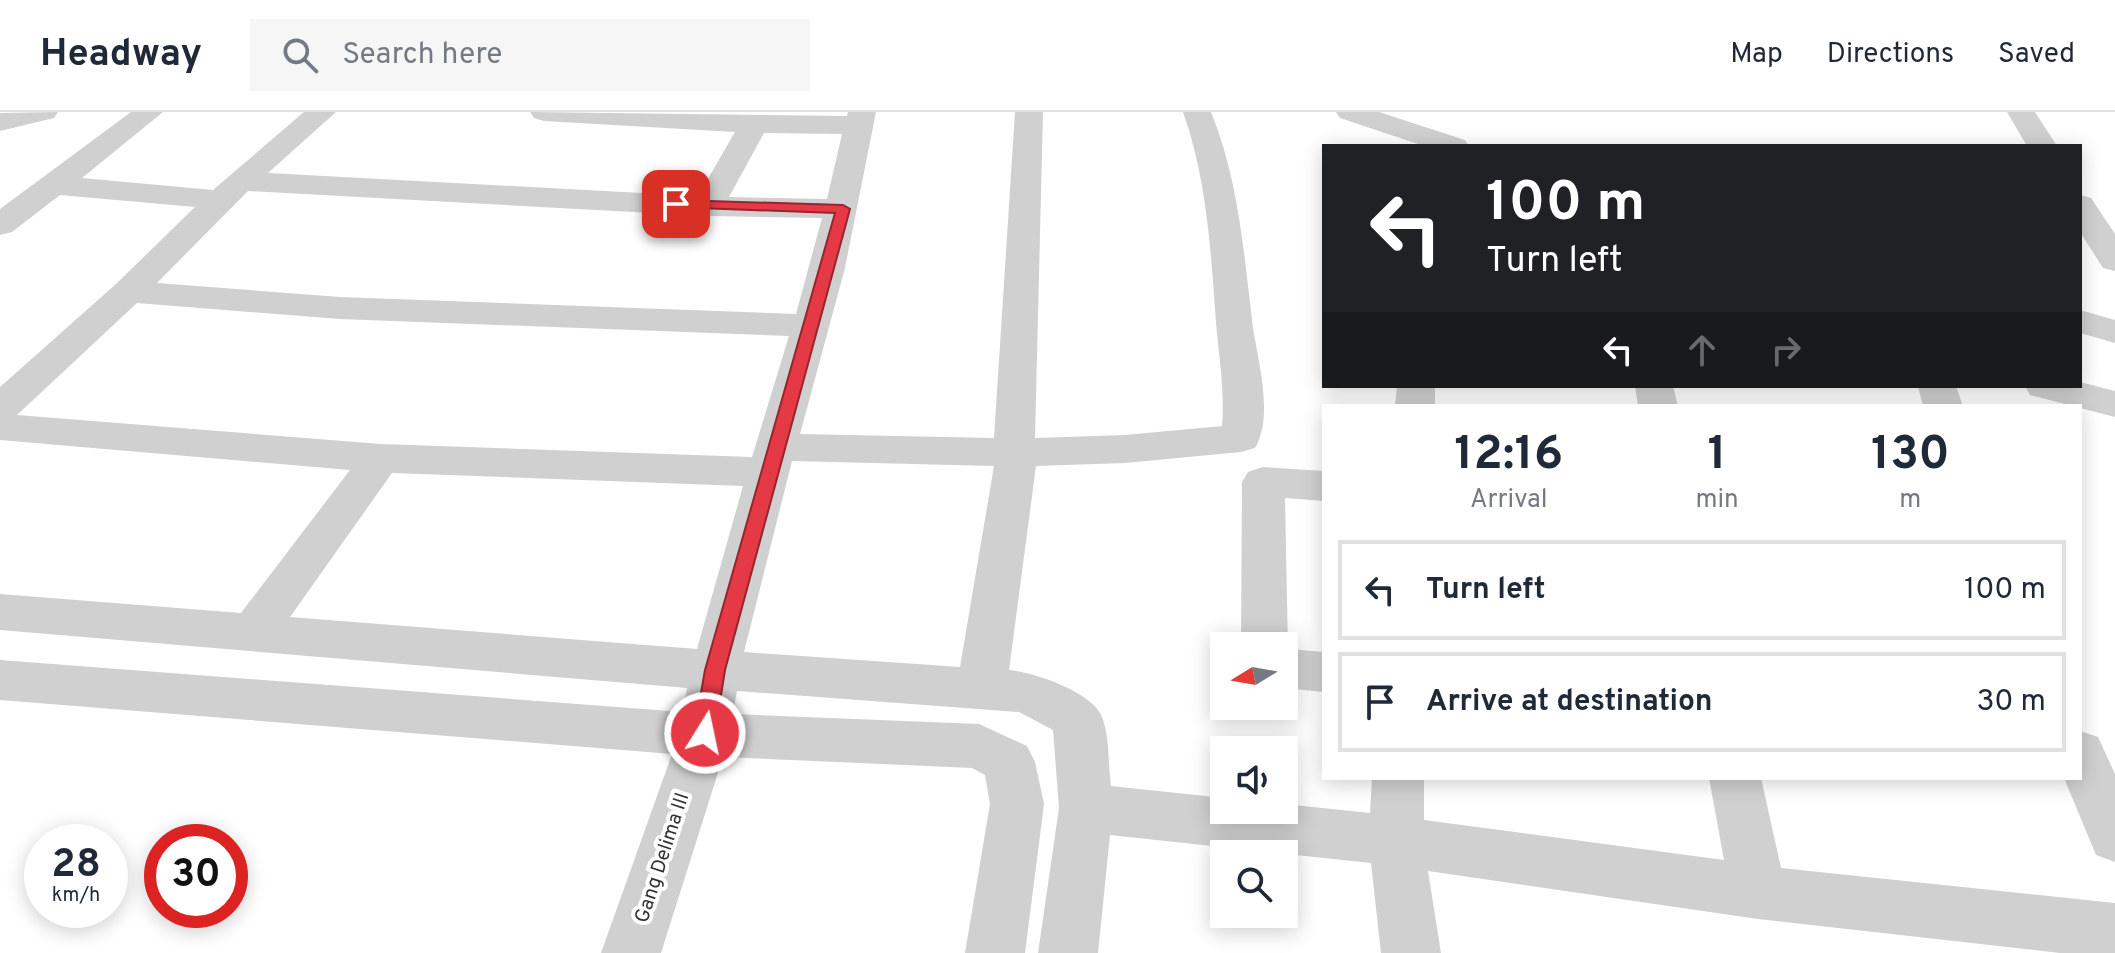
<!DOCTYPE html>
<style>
:root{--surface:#fff;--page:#f6f6f7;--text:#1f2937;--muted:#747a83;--line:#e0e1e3}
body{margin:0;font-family:Overpass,sans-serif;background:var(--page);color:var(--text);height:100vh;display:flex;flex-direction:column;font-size:30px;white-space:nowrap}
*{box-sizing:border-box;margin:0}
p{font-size:26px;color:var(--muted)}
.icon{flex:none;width:44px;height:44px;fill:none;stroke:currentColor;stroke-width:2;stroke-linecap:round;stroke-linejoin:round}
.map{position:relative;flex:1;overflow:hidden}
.details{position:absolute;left:1322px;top:292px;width:760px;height:376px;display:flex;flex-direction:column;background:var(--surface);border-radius:0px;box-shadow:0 4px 20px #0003}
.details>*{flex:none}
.guide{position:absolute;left:1322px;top:32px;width:760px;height:244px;border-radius:0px;box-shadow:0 4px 20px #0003;background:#202124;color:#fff;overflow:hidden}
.needle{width:52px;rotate:259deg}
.controls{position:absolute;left:1210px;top:520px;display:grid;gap:16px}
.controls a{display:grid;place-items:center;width:88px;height:88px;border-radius:0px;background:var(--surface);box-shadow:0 4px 20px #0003;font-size:40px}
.speed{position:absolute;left:24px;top:712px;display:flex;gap:16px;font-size:40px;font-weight:700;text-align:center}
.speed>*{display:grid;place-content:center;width:104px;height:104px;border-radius:50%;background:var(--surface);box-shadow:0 4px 20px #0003;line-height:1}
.speed small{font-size:20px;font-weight:400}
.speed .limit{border:12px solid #d22;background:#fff;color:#111}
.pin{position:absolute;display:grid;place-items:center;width:68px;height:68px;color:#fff;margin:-34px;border-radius:16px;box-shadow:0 4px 12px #0006}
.me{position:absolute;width:88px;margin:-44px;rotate:10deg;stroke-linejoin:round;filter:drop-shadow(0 0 6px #0008)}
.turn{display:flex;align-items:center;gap:28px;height:168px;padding:0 32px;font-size:36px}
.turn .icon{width:104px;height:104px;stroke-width:2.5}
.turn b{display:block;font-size:56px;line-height:68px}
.lanes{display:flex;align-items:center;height:76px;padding:0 32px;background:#0003;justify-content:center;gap:40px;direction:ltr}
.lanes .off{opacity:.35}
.eta{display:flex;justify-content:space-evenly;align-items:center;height:136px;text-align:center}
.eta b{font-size:48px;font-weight:700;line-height:56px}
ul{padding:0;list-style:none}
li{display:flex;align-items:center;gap:24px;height:100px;margin:0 16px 12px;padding:0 16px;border:4px solid var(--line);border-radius:0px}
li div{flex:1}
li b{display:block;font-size:30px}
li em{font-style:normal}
header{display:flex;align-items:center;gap:48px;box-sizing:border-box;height:112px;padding:0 40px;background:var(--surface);border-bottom:2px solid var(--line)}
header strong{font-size:38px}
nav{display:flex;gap:44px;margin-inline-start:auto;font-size:28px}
.search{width:560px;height:72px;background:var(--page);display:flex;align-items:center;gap:20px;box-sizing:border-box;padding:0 28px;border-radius:0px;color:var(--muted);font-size:30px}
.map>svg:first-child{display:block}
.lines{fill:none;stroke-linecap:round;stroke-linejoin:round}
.minor{fill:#d0d0d0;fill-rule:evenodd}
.route{fill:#e63946;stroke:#96252e;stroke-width:2}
.labels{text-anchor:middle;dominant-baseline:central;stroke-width:8;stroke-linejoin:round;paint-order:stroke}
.street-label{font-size:20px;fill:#333;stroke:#fff}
</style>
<header>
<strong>Headway</strong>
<div class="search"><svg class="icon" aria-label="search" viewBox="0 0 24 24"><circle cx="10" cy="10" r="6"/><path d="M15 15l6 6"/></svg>Search here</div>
<nav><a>Map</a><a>Directions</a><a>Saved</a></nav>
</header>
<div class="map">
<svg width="2115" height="841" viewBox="0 0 2115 841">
<rect width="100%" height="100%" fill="#fff"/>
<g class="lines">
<path class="minor" d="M58,0L54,6L0,19V1Z
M131,0H163L82,66L213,78L304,0H336L268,61L698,84L735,20L544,9L534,6L530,0L847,4L848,0H876L845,156L800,322L994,326L1015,0H1043L1035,326L1125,323L1222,314C1225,279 1219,246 1216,211C1211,141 1207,67 1183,0H1211C1239,69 1244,143 1253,216C1258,249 1274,305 1255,336L1241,340L1125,351L1036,354L1009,558C1034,560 1093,580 1102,605C1110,625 1108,653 1111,674L1224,686V698H1284V692L1370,701L1372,666H1424V708L1724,748L1709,666H1761L1781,756L2115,791V841H2060L1758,807L1428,759L1441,841H1381L1371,751L1110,723L1098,841H1038L1059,696L1053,618L1019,600L737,579L733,602L979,612L1027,634L1035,650L1044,692L1025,841H965L990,692L985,663L972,656L723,645L661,841H601L672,642L0,588V548L683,600L687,576L0,518V482L241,501L350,358L0,328V275L116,172L195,95L60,83L12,120L0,123V97ZM764,21L842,22L827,87L729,85ZM248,79L708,104L822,106L796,202L340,185L157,171ZM137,191L340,207L789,224L752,345L381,332L17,303ZM792,349L994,354L960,555L744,540ZM392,361L743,374L697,537L290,505Z
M1336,0H1379L1465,28L1469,34H1424L1340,6Z
M2007,0H2035L2057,34H2027Z
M2080,83L2091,86L2115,122V159L2103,156L2080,120Z
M2080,198L2115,208V231L2080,221Z
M2080,270L2115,279V305L2030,283L2025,274H2080Z
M1397,274H1435V294H1395Z
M1635,274H1673L1678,294H1638Z
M1918,274H1956L1963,294H1923Z
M1263,355L1324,359V389L1285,386L1288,537L1324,540V580L1284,576V534H1241L1242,370L1248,360Z
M2080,619L2098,625L2115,662V750L2096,743L2064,666H2080Z"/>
</g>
<path class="route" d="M676,88L843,93L850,97L725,558L715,621L712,628L705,630L697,628L694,621L705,558L835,101L672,95V90Z"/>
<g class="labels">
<g class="street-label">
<text transform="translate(663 746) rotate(-72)">Gang Delima III</text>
</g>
</g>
</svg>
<div class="controls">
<a><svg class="needle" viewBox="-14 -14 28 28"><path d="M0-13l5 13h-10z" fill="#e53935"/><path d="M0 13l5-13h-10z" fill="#747a83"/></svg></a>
<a><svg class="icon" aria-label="sound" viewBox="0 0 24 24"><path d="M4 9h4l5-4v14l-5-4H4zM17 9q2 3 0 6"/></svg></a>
<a><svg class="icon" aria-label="search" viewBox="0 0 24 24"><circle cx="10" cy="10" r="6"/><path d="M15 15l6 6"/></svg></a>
</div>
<div class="speed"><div>28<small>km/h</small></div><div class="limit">30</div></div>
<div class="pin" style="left:676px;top:92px;background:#d93025"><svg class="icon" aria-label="arrive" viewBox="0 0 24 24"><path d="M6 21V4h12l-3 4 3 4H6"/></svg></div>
<svg class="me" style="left:705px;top:621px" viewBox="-20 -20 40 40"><circle r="17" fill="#e63946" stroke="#fff" stroke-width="3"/><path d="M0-11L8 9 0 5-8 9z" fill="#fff"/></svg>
<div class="guide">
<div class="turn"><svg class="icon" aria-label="left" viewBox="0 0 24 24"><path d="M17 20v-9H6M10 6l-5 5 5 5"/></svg><div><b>100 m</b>Turn left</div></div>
<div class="lanes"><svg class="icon" aria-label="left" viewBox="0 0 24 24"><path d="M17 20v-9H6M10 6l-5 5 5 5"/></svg><svg class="icon off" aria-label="ahead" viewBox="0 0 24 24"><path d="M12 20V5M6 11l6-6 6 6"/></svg><svg class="icon off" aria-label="right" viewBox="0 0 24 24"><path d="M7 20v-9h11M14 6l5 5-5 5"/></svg></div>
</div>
<section class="details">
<div class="eta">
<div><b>12:16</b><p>Arrival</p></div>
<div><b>1</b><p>min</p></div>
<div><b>130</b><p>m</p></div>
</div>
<ul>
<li><svg class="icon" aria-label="left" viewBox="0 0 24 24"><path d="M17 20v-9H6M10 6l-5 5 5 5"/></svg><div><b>Turn left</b></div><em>100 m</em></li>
<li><svg class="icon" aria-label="arrive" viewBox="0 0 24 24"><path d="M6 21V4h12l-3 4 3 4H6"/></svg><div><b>Arrive at destination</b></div><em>30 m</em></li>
</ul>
</section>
</div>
